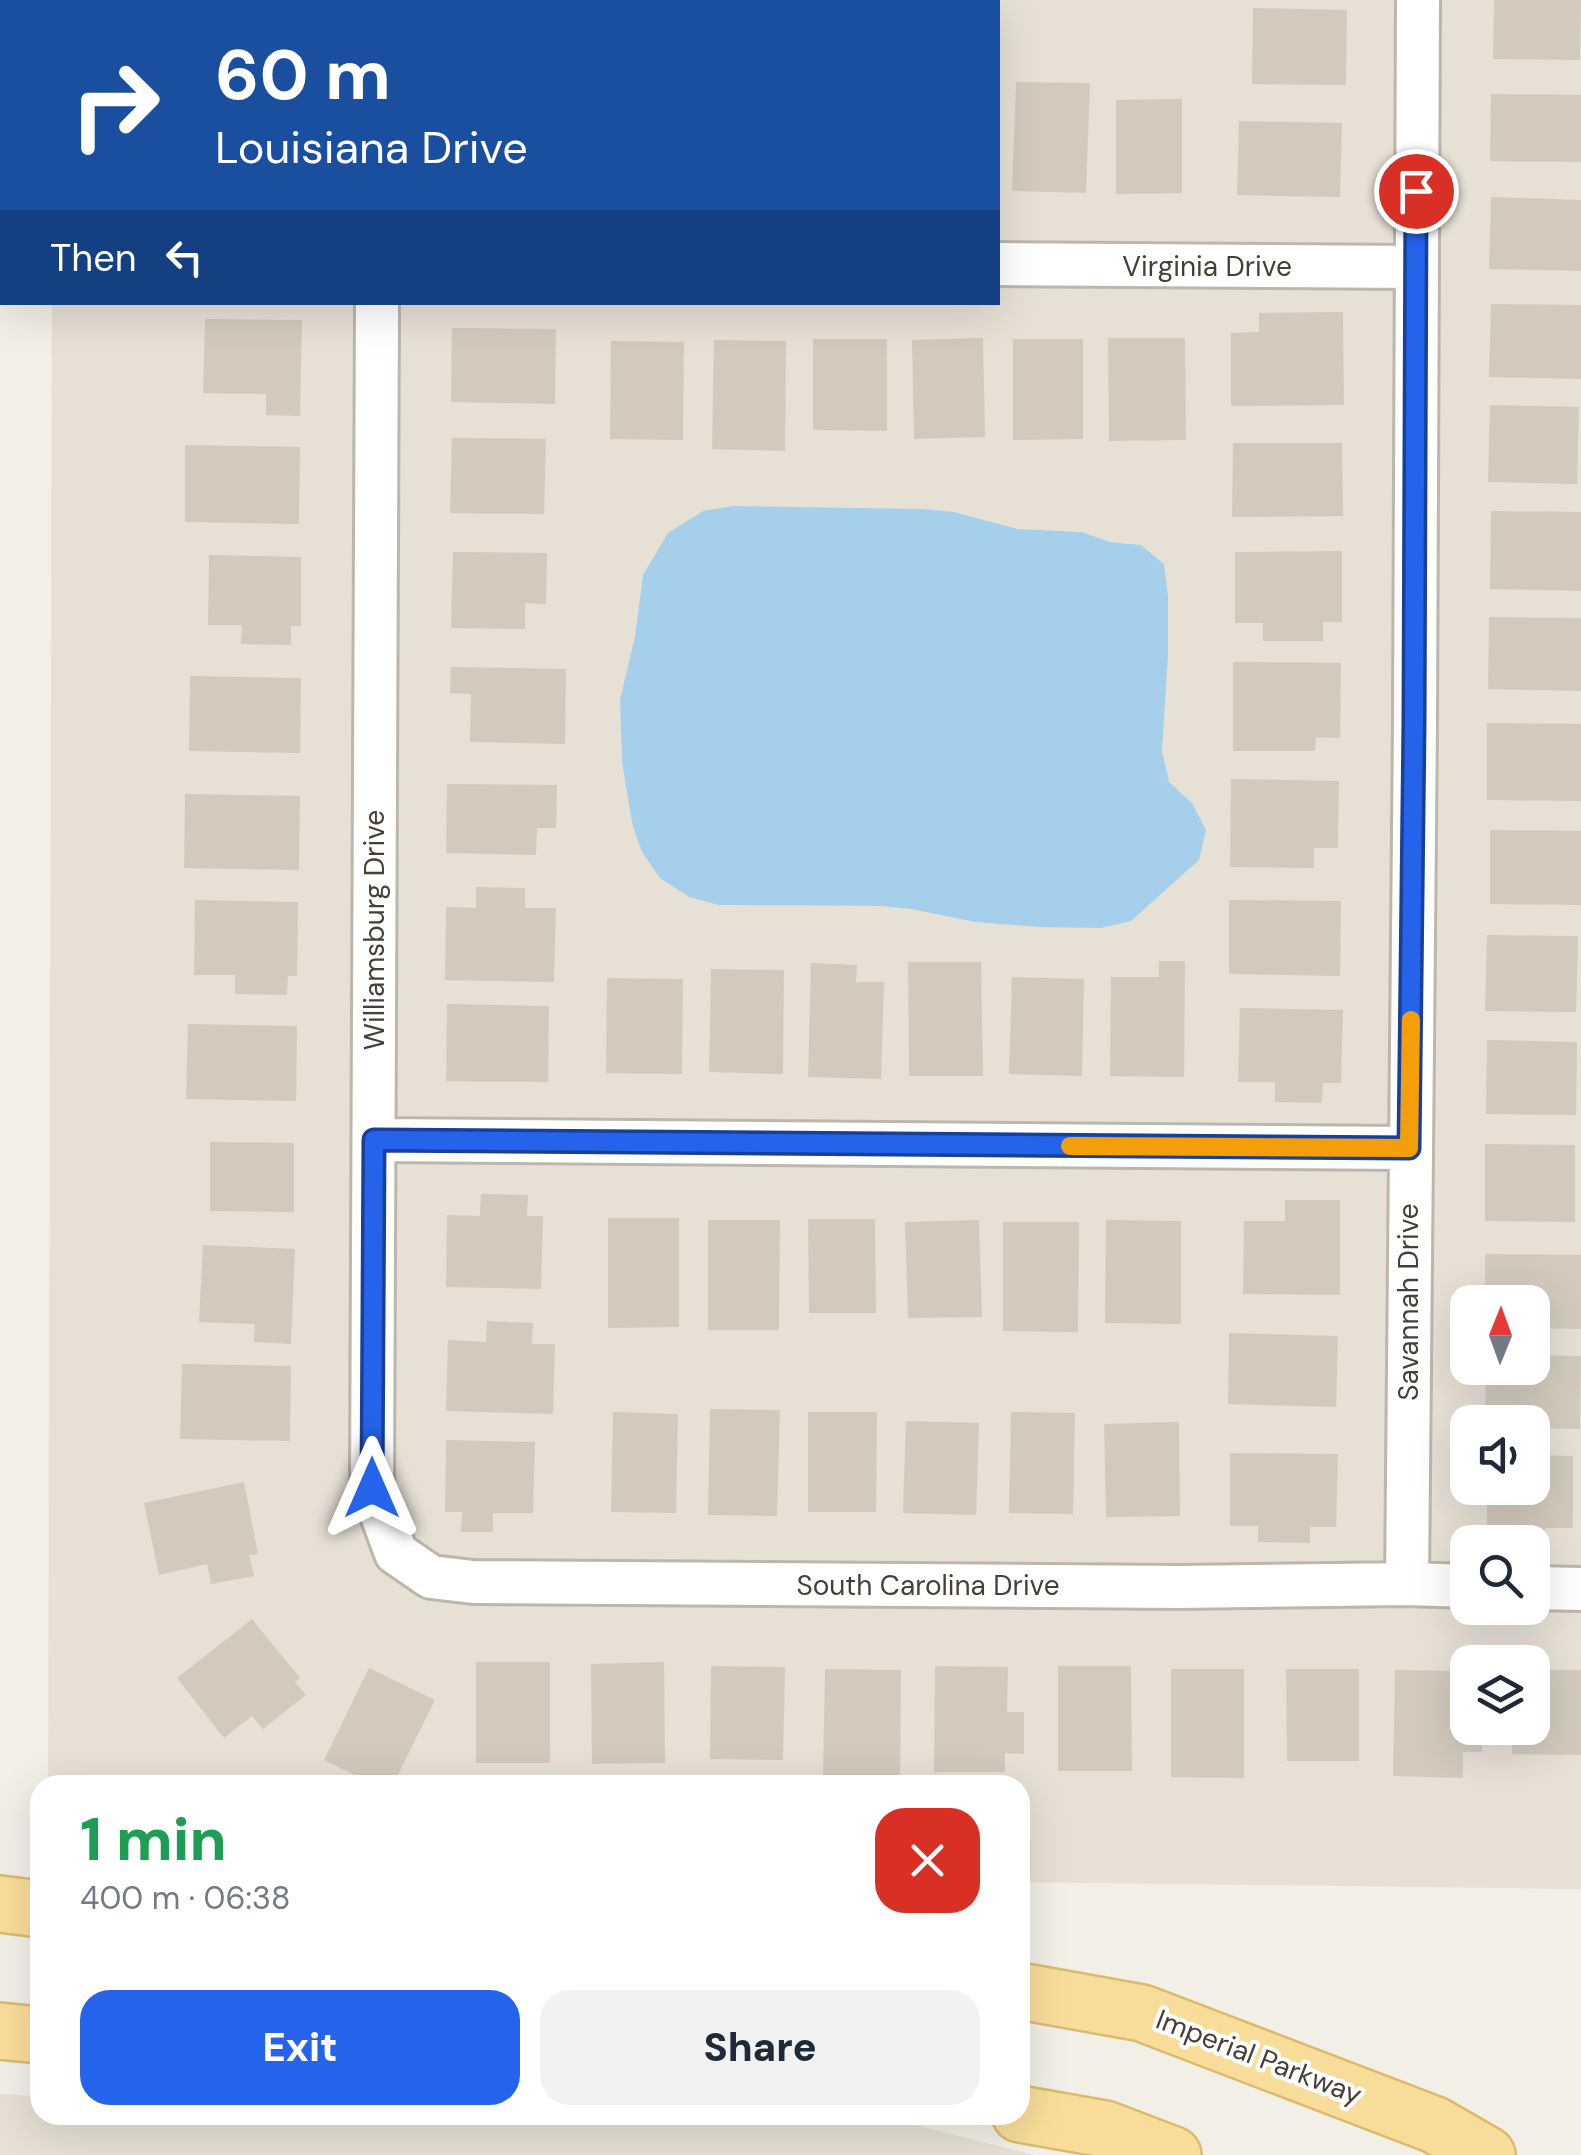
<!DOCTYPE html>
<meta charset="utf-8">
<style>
:root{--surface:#fff;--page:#f2f2f3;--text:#1f2937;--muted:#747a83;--accent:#2563eb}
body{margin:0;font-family:"DM Sans",sans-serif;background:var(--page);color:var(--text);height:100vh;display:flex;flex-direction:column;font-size:38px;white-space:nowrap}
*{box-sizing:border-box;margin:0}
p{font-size:32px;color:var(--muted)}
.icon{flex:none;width:55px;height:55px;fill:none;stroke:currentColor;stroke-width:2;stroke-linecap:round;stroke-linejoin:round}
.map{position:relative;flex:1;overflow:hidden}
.details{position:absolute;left:30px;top:1775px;width:1000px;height:350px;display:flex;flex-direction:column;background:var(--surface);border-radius:30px;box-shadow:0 10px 40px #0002}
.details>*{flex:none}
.hud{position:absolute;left:0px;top:0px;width:1000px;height:305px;box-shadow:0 10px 40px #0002;background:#1a4fa0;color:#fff;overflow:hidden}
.needle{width:65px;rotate:1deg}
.controls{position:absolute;left:1450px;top:1285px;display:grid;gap:20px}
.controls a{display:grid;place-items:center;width:100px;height:100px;border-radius:20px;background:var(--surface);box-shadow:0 10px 40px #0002;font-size:50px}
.pin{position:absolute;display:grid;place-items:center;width:85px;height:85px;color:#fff;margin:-42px;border:5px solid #fff;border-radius:50%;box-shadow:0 2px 10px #0007}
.me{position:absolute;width:110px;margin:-55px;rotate:0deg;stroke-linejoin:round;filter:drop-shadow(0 0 8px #0008)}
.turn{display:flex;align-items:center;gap:35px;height:210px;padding:0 50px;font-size:45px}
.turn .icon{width:130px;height:130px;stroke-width:2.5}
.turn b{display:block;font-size:70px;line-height:85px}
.then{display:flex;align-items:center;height:95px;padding:0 50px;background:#0003;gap:20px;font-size:38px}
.round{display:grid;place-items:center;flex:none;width:105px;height:105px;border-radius:30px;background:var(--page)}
.headline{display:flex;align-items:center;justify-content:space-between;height:170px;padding:0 50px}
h1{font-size:60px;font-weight:800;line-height:75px;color:#1e9e55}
.cta{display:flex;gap:20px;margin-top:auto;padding:20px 50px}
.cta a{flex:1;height:115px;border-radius:30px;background:var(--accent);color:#fff;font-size:40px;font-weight:800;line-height:115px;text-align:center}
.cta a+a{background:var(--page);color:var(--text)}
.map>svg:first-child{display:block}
.residential{fill:#e6e0d5;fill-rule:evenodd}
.water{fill:#a6cfeb}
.building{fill:#d3cabd}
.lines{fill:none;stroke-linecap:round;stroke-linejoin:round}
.street-casing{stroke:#bdb6aa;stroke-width:48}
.primary-casing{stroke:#dcba6b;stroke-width:60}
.street{stroke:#fff;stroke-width:42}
.primary{stroke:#f8dd9a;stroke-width:55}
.route-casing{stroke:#184099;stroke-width:25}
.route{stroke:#2563eb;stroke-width:18}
.slow{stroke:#f59e0b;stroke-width:18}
.labels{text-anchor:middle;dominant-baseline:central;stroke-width:8;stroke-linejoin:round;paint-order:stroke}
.street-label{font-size:28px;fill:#453f36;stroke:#fff}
</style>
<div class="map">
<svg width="1581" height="2155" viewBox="0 0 1581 2155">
<rect width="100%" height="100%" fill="#f2efe7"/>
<path class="residential" d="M52,0H1581V1889L1020,1882V1785H48L52,303L998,302V2H52ZM954,512L1018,529L1082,532L1110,542L1141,545L1164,564L1168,595V656L1162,751L1168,782L1192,803L1037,927L975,922L911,909L881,906L719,905L632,823L622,762L620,700L635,636L643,575ZM1468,1302H1532V1368H1468ZM1468,1422H1532V1488H1468ZM1468,1542H1532V1608H1468ZM1468,1662H1532V1728H1468Z
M0,2094L40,2096V2115H772L892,2119L1034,2155H0Z"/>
<path class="water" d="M734,506L923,509L954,512L1018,529L1082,532L1110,542L1141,545L1164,564L1168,595V656L1162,751L1169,782L1192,803L1206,830L1199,860L1131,921L1101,928L1037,927L975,922L911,909L881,906L719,905L689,897L660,878L642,852L632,823L622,762L620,700L635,636L643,575L668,533L703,511Z"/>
<path class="building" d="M1494,0H1581L1580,60L1493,59Z
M1253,8L1347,10L1346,85L1252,84Z
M1016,82L1090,83L1086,193L1012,191Z
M1491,94L1581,95V162L1490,161Z
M1182,99V193L1116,194V100Z
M1239,121L1342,123L1340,197L1237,195Z
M1491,197L1581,200V271L1489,269Z
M1491,304L1581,305V379L1489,377Z
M1343,312L1344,405L1231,406V333L1259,332V313Z
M205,319L302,320L300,416L266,415V394L203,393Z
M452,328L556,329L555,404L451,402Z
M983,338L985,437L914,439L912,340Z
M1108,338H1185L1186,440L1109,441Z
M813,339H887V431L813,430Z
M1013,339H1083V439L1013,440Z
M714,340L786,341L785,451L712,449Z
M611,341L684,342L683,440L610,439Z
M1490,405L1579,407L1577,484L1488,482Z
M452,438L546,439L544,514L450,513Z
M1233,443H1342L1343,516L1232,517Z
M185,445L300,447L299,524L185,522Z
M1491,511L1581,512V591L1490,589Z
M1342,551V622H1323V641H1263V623H1235V552Z
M453,552L547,553L546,604L525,603V629L451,628Z
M209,555L301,557V626H291V645L241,644L242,625H208Z
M1489,617L1581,618V691L1488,689Z
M1233,662L1341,663L1340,738L1316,737L1315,751H1233Z
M451,667L566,669L565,744L470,742L471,694L450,693Z
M190,676L301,678L300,753L189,751Z
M1487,723L1581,724V801L1487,800Z
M1231,779L1339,781L1338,848H1314V868L1230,867Z
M447,784L557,785L556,828H537L536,855L446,853Z
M185,794L300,796L299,870L184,868Z
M1490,830L1581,831V905L1490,904Z
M476,887L525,888V908H556L554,982L445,980L446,907L476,908Z
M195,900L298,902L297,976H288L287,995L235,994V975H194Z
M1229,900L1341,901L1340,976L1229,974Z
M1487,935L1578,936L1576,1012L1485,1011Z
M1159,961H1185L1184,1077L1110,1076L1111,977H1159Z
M908,962H981L983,1076H909Z
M811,963L857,965L856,982H884L881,1079L808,1077Z
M711,969L784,970L783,1074L709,1072Z
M1012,977L1084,979L1082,1076L1009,1074Z
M607,978L683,979L682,1074L606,1073Z
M447,1004L549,1006L548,1082L446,1081Z
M1240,1008L1343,1010L1341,1083H1323L1322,1103L1275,1102V1082H1238Z
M188,1024L297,1026L296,1101L186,1099Z
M1487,1040L1577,1042L1576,1115L1486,1114Z
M210,1142L294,1143V1212L210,1211Z
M1485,1144L1575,1145V1222L1485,1221Z
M481,1194L528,1195L527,1216H543L541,1289L446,1287L447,1215L480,1216Z
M1285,1200H1340V1295L1243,1294L1244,1221H1285Z
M608,1218H679V1327L608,1328Z
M808,1219H875L876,1313H809Z
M708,1220H780L779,1330H708Z
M979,1220L982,1317L908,1318L905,1222Z
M1106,1220L1181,1221V1324L1105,1323Z
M1003,1222H1079L1078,1332L1003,1331Z
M203,1245L295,1249L291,1344L254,1342L255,1324L199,1322Z
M1485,1254L1581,1255V1329L1532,1328V1302H1485Z
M487,1321L533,1323L532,1344H555L553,1414L446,1411L448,1340L486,1342Z
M1229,1333L1338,1336L1336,1407L1228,1404Z
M1532,1355L1581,1356L1580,1429L1532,1428V1422H1485L1486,1368H1532Z
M182,1364L291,1366L290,1441L180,1439Z
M710,1409L780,1410L777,1516L708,1515Z
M613,1412L678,1414L676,1513L611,1512Z
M808,1412H877L876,1512H808Z
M1011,1412L1075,1413L1073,1514L1009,1513Z
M906,1421L979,1423L976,1515L903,1513Z
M1179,1422L1180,1516L1106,1517L1104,1424Z
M446,1440L535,1442L533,1513H493V1532H461L462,1512H445Z
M1230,1453L1338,1454L1336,1527H1310V1543L1258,1542V1526H1230Z
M1532,1455L1573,1456V1528H1545L1544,1547H1532V1542H1487V1488H1532Z
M244,1482L258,1554L249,1555L254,1576L211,1584L207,1564L159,1575L144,1503Z
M252,1619L300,1678L295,1682L306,1695L263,1729L252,1716L224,1738L177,1678Z
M476,1662H550V1763H476Z
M664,1662L665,1763L592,1764L591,1664Z
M711,1666L785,1667L783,1760L710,1759Z
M935,1666L1008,1667L1007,1712H1024V1754L1005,1753V1772H934Z
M1058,1666H1131L1132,1771H1058Z
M369,1668L435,1700L393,1785H375L324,1760Z
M825,1669L901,1670L900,1778L823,1777Z
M1171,1669H1244V1778L1171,1777Z
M1286,1669H1359V1761H1287Z
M1395,1670L1464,1671V1688H1468V1728H1483L1482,1752H1463V1778L1393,1776Z
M1532,1670H1581V1755L1512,1754V1728H1532Z"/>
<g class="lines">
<g class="street-casing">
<path id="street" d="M379,2L380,0
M998,264L1416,267
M377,302L372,1488L396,1553L431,1577L473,1582L1179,1587L1407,1584L1468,1586
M374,1140L1409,1148
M1407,1584L1415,723L1418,0
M1532,1588L1581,1589"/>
</g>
<g class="primary-casing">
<path id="primary" d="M0,1904L40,1909
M1020,1991L1142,2013L1435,2125L1487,2155
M0,2031L40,2035
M1020,2114L1105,2129L1173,2155"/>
</g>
<use href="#street" class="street"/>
<use href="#primary" class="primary"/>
</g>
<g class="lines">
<g class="route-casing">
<path id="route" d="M372,1488L374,1140L1409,1148L1414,723L1416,191"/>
</g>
<use href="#route" class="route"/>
<path class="slow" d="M1070,1146L1409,1148L1411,1020"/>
</g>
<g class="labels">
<g class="street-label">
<text x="1207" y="266">Virginia Drive</text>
<text transform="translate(374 930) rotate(-90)">Williamsburg Drive</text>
<text transform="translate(1408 1302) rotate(-90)">Savannah Drive</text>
<text x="928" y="1585">South Carolina Drive</text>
<text transform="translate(1259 2057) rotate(21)">Imperial Parkway</text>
</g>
</g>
</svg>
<div class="controls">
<a><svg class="needle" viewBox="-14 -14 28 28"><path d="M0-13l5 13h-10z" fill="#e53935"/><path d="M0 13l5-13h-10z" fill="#747a83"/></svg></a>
<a><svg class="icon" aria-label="sound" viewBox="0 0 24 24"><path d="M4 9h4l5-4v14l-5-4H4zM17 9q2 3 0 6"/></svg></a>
<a><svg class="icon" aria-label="search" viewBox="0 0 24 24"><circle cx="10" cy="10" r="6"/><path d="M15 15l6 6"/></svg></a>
<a><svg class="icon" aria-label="layers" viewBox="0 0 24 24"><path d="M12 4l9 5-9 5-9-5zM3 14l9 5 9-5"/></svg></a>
</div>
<div class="pin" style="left:1416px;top:191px;background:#d93025"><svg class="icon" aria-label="arrive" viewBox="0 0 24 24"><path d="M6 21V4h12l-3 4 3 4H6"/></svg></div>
<svg class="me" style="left:372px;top:1488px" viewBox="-20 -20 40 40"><path d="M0-17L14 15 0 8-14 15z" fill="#2563eb" stroke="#fff" stroke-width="4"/></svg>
<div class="hud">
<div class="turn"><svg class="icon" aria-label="right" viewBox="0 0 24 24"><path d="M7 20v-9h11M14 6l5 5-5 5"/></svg><div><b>60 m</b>Louisiana Drive</div></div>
<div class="then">Then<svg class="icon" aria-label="left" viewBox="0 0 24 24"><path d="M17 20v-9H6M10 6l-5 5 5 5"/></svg></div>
</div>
<section class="details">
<div class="headline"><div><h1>1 min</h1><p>400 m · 06:38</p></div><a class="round" style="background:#d93025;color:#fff"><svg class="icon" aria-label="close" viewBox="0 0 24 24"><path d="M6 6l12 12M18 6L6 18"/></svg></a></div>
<div class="cta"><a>Exit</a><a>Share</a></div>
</section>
</div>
